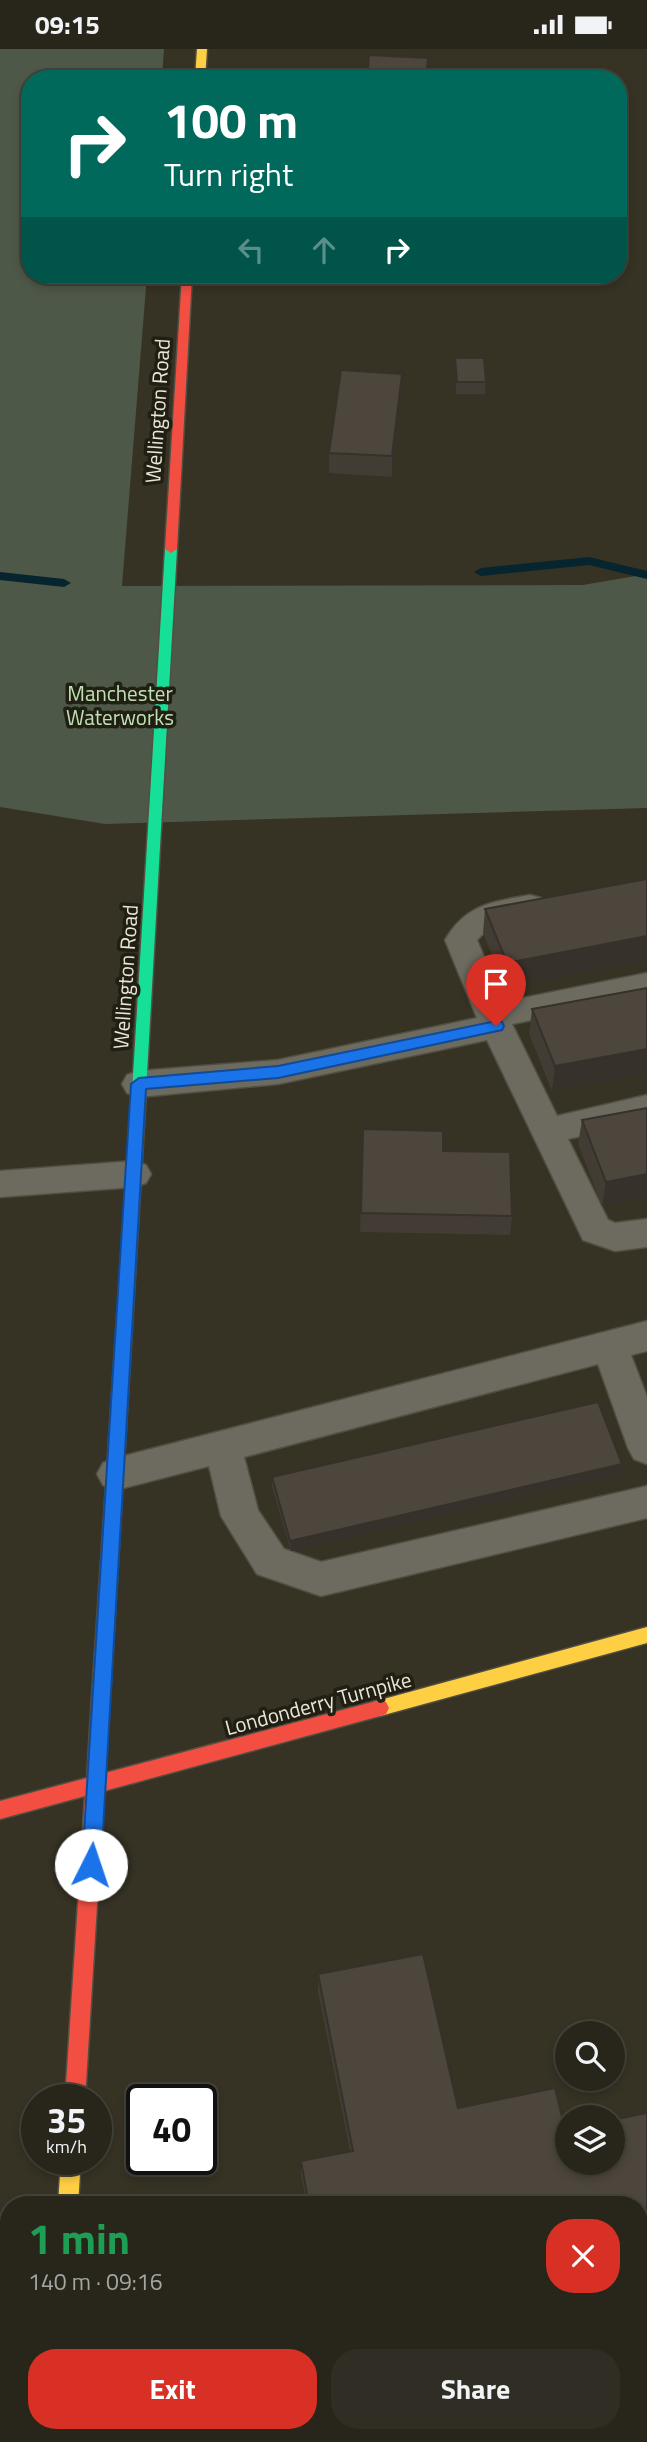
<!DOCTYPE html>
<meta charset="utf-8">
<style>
:root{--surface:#28261b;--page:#302e24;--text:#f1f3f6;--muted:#a5a5a3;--line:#44433a;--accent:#d93025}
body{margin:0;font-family:"Titillium Web",sans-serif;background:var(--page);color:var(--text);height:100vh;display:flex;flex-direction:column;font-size:26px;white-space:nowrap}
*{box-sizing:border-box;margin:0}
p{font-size:23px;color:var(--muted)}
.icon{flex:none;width:38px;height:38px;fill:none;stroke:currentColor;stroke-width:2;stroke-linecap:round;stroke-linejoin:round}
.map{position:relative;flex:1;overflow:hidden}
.panel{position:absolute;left:0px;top:2147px;width:648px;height:247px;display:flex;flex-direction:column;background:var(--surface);border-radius:28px 28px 0 0;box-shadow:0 4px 10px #0003,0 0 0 2px var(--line)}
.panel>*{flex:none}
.hud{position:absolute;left:21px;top:21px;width:606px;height:214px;border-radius:28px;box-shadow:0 4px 10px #0003,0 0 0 2px var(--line);background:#00695c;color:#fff;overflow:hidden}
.controls{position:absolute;left:555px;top:1972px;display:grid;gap:14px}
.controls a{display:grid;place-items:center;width:70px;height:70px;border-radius:50%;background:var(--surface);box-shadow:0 4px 10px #0003,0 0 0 2px var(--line);font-size:35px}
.speed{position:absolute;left:21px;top:2035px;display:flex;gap:14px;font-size:35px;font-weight:700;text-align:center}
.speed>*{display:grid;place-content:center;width:91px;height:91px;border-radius:50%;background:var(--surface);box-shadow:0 4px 10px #0003,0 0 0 2px var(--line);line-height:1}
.speed small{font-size:18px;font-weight:400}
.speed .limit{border:4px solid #111;border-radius:10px;background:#fff;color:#111}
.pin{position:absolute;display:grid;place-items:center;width:60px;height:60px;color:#fff;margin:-72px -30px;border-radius:50% 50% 50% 0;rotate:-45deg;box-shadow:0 0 7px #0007}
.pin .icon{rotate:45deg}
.me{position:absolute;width:77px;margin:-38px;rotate:4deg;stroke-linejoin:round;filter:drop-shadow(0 0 5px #0008)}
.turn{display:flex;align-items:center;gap:24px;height:147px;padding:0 28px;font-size:32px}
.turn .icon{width:91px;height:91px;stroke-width:2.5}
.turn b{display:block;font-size:49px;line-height:60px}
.lanes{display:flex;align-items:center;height:66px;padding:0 28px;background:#0003;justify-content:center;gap:35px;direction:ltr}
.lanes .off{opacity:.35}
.round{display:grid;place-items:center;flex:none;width:74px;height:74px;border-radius:28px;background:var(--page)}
.summary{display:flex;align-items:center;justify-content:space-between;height:119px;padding:0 28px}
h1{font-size:42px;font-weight:700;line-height:52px;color:#1e9e55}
.primary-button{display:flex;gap:14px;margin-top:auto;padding:14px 28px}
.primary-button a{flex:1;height:80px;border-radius:28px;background:var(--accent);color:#fff;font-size:28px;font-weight:700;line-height:80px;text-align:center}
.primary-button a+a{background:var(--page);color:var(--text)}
.status{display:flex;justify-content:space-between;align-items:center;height:49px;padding:0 35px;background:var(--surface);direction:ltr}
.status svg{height:19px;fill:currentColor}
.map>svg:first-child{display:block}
.green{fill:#4e5848}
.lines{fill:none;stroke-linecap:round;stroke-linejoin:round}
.stream{fill:#07252f;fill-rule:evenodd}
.lane-casing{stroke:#524f42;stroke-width:3}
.fast-casing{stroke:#524f42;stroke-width:3}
.slow-casing{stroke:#524f42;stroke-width:3}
.jam-casing{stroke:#524f42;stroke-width:3}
.lane{fill:#6d6b60;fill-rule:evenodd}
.fast{fill:#16e098;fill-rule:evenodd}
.slow{fill:#ffcf43;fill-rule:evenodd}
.jam{fill:#f24e42;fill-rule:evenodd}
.wall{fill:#423c34}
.shaded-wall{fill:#36312b}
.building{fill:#4d463d;stroke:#36312b;stroke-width:2}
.route{fill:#1a73e8;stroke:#114b97;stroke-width:2}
.labels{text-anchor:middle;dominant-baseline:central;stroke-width:7;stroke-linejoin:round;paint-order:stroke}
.street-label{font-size:21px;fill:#eae7d7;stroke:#211e13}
.park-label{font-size:21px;fill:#bee1b1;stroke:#211e13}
</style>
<div class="status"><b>09:15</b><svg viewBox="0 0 49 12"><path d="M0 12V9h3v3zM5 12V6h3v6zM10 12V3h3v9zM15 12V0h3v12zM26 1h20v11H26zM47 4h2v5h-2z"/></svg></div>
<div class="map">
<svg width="647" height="2393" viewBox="0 0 647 2393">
<rect width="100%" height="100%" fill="#363224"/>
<path class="green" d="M0,0H164L162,30H30V226H147L122,537L583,536L647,525V759L105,775L0,758Z"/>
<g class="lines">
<path class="stream" d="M589,508L647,522V530L589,516L481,527L474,523L481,519Z
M0,523L64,530L71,534L64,538L0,531Z"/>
<g class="lane-casing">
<path id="lane" d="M530,846L541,849L546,857L541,865C517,872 494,871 477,891L503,953L647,924V948L512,975L557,1067L647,1046V1072L568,1090L608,1171L615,1174L647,1170V1198L615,1202L583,1191L487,991L278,1035L139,1048L127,1044L122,1035L127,1026L139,1022L278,1011L477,969L445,891C466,855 492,853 530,846Z
M134,1112L146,1116L151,1125L146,1134L134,1138L0,1148V1122Z
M647,1272V1302L631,1306L647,1348V1415L634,1410L628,1399L598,1315L244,1408L258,1461L284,1500L321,1513L647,1437V1469L321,1547L257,1525L221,1467L209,1417L116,1441L103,1436L97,1425L103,1414L116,1409Z
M0,2166H9V2212H0Z
M647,2346V2393H631L622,2389L620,2385H639V2348Z
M547,2385H619L616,2393H544Z"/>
</g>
<g class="fast-casing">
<path id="fast" d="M171,496L177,500L146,1043L139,1049L132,1043L165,500Z"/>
</g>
<g class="slow-casing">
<path id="slow" d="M197,0H207L205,30H195Z
M139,1037L146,1043L110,1648L107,1654L101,1656L95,1654L92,1648L132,1043Z
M647,1578V1594L380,1667L374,1665L371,1659L374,1653L380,1651Z
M61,2110H81L78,2156H58Z
M40,2385H62L61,2393H39Z"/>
</g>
<g class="jam-casing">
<path id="jam" d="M182,226H192L177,500L171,504L165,500Z
M101,1640L107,1642L110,1648L105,1724L380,1651L386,1653L389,1659L386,1665L380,1667L104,1742L85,2051H65L85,1747L0,1770V1752L87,1729L92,1648L95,1642Z"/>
</g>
<use href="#lane" class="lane"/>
<use href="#fast" class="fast"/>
<use href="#slow" class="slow"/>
<use href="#jam" class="jam"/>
</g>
<path class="wall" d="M455,309L486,333L485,345H456Z
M402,325L401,345L392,428L329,424V404Z
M647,830V911L505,938L483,884L485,860Z
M647,939V1024L552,1042L529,985L532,960Z
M647,1059V1148L602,1157L578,1095L582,1071Z
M363,1080L443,1102L512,1167L510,1186L360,1183Z
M622,1415L620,1425L291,1502L272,1438V1428Z
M318,1925L458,2059L565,2080L647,2064V2322L639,2324V2156H307L301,2127V2112L350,2102L318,1943Z"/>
<path class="shaded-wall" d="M402,325L401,345L392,428V407Z
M647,887V911L505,938L507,914Z
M647,1000V1024L552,1042L555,1017Z
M647,1125V1148L602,1157L606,1133Z
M622,1415L620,1425L291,1502L290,1492Z"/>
<path class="building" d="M369,6L428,9L426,30H367Z
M455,309H484L486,333H457Z
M341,321L402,325L392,407L329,404Z
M647,830V887L507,914L485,860Z
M647,939V1000L555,1017L532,960Z
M647,1059V1125L606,1133L582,1071Z
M363,1080L443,1082V1102L510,1103L512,1167L361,1164Z
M598,1353L622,1415L290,1492L272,1428Z
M423,1905L458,2059L555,2039L565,2080H567V2114H612V2071L647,2064V2311L639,2313V2156H309L301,2112L353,2102L318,1925Z"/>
<path class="route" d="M496,972L502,973L504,977L502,981L278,1029L146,1040L101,1816L98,1822L91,1825L85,1822L82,1816L131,1035L139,1029L278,1017Z"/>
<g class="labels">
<g class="street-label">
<text transform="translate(157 362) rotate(-86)">Wellington Road</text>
<text transform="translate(125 928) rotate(-86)">Wellington Road</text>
<text transform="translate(318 1654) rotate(-15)">Londonderry Turnpike</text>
</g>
<g class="park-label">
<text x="120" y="644">Manchester<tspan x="120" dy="24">Waterworks</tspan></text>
</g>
</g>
</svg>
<div class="controls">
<a><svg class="icon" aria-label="search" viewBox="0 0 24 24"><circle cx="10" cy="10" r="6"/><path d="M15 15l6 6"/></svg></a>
<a><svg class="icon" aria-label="layers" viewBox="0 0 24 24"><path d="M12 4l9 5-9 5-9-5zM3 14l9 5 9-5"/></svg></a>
</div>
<div class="speed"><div>35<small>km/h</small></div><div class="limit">40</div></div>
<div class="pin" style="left:496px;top:977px;background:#d93025"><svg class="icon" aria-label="arrive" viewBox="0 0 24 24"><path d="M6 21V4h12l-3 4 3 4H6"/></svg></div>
<svg class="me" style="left:91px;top:1816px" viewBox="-20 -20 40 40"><circle r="19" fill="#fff"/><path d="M0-13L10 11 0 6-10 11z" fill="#1a73e8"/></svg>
<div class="hud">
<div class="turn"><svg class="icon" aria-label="right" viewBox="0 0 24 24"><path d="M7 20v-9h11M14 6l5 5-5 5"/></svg><div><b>100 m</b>Turn right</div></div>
<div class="lanes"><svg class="icon off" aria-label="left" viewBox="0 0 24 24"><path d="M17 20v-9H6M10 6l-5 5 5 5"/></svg><svg class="icon off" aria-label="ahead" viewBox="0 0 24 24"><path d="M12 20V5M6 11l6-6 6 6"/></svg><svg class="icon" aria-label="right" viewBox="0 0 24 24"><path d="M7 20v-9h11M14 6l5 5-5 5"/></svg></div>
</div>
<section class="panel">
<div class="summary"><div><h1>1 min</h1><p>140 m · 09:16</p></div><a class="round" style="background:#d93025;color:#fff"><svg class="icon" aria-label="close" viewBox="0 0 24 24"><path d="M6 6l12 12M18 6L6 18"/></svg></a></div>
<div class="primary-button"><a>Exit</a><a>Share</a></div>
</section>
</div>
